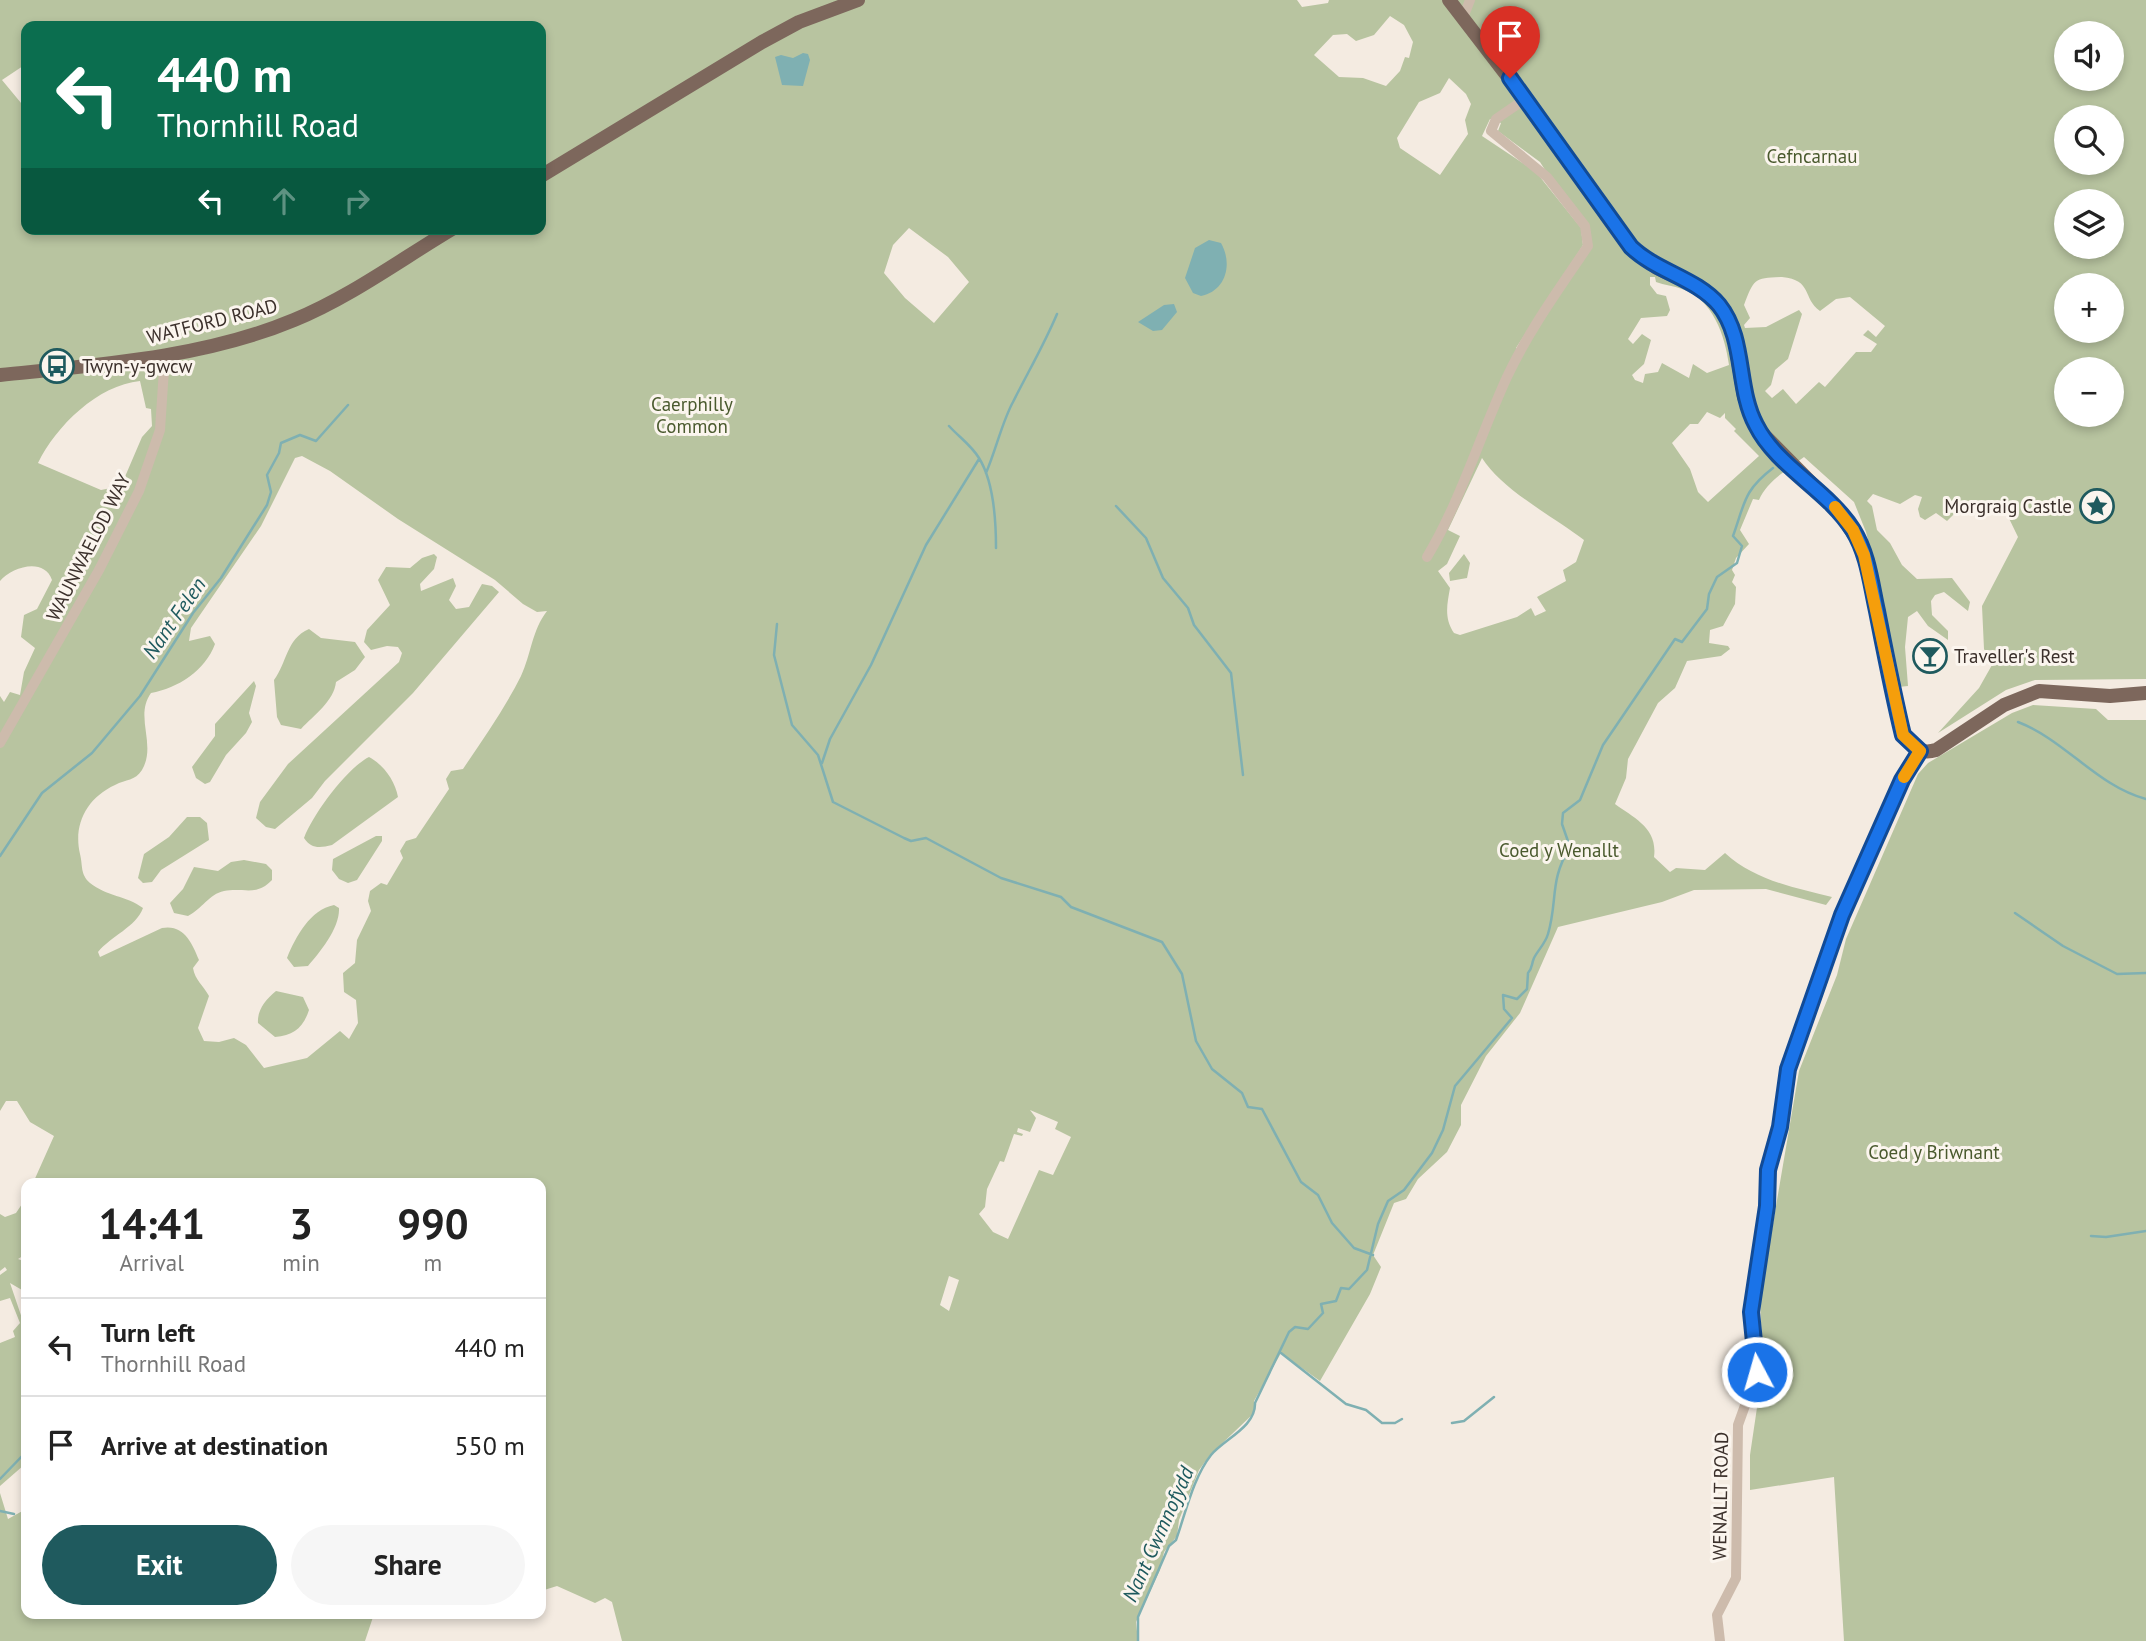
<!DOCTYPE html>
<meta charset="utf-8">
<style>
:root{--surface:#fff;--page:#f6f6f6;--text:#222;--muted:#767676;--line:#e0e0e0;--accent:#1f5a5e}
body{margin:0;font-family:"PT Sans",sans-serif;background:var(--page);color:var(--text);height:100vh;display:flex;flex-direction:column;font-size:26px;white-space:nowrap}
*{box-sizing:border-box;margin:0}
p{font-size:23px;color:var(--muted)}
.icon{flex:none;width:38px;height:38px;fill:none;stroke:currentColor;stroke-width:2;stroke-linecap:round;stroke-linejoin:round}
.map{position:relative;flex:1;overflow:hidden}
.details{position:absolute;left:21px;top:1178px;width:525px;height:441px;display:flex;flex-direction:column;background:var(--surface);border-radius:14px;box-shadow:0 4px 10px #0003}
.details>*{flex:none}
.top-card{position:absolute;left:21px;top:21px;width:525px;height:214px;border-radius:14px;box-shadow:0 4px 10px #0003;background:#0b6e4f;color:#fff;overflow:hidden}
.buttons{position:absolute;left:2054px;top:21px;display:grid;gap:14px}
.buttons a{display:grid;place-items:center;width:70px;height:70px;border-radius:50%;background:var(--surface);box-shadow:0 4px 10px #0003;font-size:35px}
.pin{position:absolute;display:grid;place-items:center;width:60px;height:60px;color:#fff;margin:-72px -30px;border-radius:50% 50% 50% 0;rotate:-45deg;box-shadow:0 0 7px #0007}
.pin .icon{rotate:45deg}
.me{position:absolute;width:77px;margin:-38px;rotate:354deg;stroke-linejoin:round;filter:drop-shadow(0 0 5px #0008)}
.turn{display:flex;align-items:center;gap:24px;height:147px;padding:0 21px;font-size:32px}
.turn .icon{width:91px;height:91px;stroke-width:2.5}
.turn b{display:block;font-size:49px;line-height:60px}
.lanes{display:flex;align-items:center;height:66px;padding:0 21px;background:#0003;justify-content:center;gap:35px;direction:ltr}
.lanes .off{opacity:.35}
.eta{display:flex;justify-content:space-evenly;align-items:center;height:119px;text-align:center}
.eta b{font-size:42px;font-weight:700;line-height:49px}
.action{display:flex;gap:14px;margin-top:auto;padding:14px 21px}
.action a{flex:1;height:80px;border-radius:42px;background:var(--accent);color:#fff;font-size:28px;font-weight:700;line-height:80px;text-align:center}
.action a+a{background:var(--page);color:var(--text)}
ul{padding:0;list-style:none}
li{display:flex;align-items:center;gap:21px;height:98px;padding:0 21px;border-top:2px solid var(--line)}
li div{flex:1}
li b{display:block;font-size:26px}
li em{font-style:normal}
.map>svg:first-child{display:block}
.green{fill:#b8c4a0;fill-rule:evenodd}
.water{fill:#7fb0b2}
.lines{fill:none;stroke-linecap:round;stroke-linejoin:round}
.stream{stroke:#7fb0b2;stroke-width:2.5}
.minor{stroke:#cdbbac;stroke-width:10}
.primary{stroke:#7d675c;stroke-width:14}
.route-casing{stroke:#114b97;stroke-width:18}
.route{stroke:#1a73e8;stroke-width:12}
.slow{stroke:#f59e0b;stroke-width:12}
.labels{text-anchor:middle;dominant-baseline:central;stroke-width:6;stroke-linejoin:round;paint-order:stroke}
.park-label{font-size:19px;fill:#4a5a2e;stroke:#fbf5ee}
.street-label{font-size:19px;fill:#3b302b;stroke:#fbf5ee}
.poi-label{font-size:19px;fill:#3b302b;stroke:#fbf5ee;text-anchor:start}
.water-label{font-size:21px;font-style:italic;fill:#1f5a5e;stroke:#fbf5ee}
</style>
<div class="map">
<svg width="2146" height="1641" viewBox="0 0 2146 1641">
<rect width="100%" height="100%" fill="#f4ebe1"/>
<path class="green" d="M0,0H1297L1302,7L1328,3L1329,0H2146V679L2035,680L2006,690L1938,733L1979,688L1992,665L1984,649L1982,606L2018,537L2003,506L1973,510L1960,508L1947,521L1936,513L1925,520L1920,517L1918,509L1922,497L1915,495L1900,504L1873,494L1867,501L1872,506L1877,530L1890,543L1902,565L1917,579L1952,578L1970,602L1968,611L1944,592L1935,595L1931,601L1932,615L1948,631V640L1928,626L1917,611L1908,617L1905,647L1908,686L1898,687L1884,604L1866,532L1854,502L1804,457C1787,470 1767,481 1759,500L1753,499L1740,530L1749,544L1736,558L1732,570L1735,575L1732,582L1736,587L1735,604L1723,626L1710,630L1709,643L1728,646L1730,649L1721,656L1687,661L1675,688L1658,703L1628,759L1626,778L1615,804C1634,818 1658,828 1654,857L1670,872L1676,868L1705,870L1725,853C1754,880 1795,888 1832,897L1826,905L1766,889L1694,890L1662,902L1558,927L1520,1013L1486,1056L1461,1105V1125L1447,1152L1418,1179L1406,1199L1394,1203L1373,1255L1381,1267L1370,1294L1320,1381L1281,1353L1254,1401V1413L1210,1455L1199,1470L1179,1520L1177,1536L1164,1552L1160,1570L1136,1622L1138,1641H622L612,1602L605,1598L595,1603L557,1586L541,1591V1183H33L54,1136L30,1122L17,1101H6L0,1111V696L4,702L10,692L20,695L24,672L35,648L21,637L24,615L37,609L52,580C44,557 12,567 0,581ZM1390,16L1404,25L1413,42L1409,58L1405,57L1400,71L1386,86L1363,78L1339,77L1314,55L1333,35L1347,34L1356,41L1374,35ZM26,26H541V229H26V109L2,80L26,64ZM2067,33H2112V79H2067ZM1449,78L1466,94L1471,104L1465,120L1468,134L1440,175L1400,148L1397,138L1419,102L1440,93ZM2067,117H2112V163H2067ZM1490,119L1501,123L1498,131L1540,162L1589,239L1519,352L1516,348L1578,253L1583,245L1581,228L1536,172L1482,136ZM2067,201H2112V247H2067ZM909,228L948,257L969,282L934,323L905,298L884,273L893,245ZM1650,277H1655L1656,282C1664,285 1674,286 1682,289C1713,299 1725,336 1729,365L1707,373L1693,364L1689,378L1662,363L1658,372L1645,374L1643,383L1635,380L1632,375L1644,364L1651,340L1642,334L1633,344L1628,339L1641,318L1667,316L1670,310L1666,296L1657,294L1650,285ZM1782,277C1813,280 1802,298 1820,311L1836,299L1850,297L1885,326L1876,337L1868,330L1863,335L1877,344L1871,352H1856L1825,387L1819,382L1796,404L1783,389L1772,398L1765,391L1771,385L1775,370L1788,359L1802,314L1799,310L1766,327L1745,328L1744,325L1750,318L1744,305C1754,279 1754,278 1782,277ZM2067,285H2112V331H2067ZM2067,369H2112V415H2067ZM140,381L146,408L151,409L152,426L142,437L121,486L101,490L38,463C56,426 98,385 140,381ZM1707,412L1720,418L1725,413V418L1736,429L1734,431L1759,456L1708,502L1698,492L1690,469L1672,443L1690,424H1698ZM302,456L330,471L398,519L495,580L523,604L537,612L547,611C532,630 531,655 521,676C505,708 483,739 463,769L451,771L446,779L449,789L416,838L406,841L400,851L403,858L387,885L381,883L370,891L368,901L371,911L357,940L355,963L343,973L344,992L356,1000L358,1023L349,1039L340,1031L307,1058L264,1068L246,1045L234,1038L219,1042L204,1041L198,1028L209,996C203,985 195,980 193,968L199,960C192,943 184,924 162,928L100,957L98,952C111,936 136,927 143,908C127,896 106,896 90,883C80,874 83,866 80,854C73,824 87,798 115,785C126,779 135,781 142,770C157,744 134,717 151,693C178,688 205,671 215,644L210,636L189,641L191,628L261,526L295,458ZM1482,458C1502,490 1554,517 1584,540L1576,562L1563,570L1566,581L1537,597L1546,611L1535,616L1531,608L1517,617L1460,635L1454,633C1444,618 1447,605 1450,588L1438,571L1447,564L1460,536L1448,530ZM1030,1110L1058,1122L1055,1129L1071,1137L1053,1175L1039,1170L1008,1239L993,1232L979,1214L985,1207L987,1189L1000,1161L1004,1162L1014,1134L1022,1136L1023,1134L1017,1132L1018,1128L1030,1132L1036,1118ZM949,1276L959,1280L949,1311L940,1305Z
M434,554L437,557L434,569L420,584L421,591L453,578L456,586L449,600L456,609L469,607L482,584L492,586L499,592L413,693L325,781L312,798L275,829L266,827L256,818L260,802L288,764L399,662L402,653L398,647L387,646L371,650L364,642L367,630L390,605L378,580L386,567L410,568L422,558Z
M1464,554L1470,563L1467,578L1450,581L1449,573Z
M309,629L321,638L355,642L365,657L355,670L336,682C334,701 314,715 301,729L281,725L277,717L274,680C287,663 286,639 309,629Z
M254,681L256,686L249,713L252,722L246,733L226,755L210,782L205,784L196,778L192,767L215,736V724Z
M2033,705L2096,709L2108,720H2146V1641H1844L1834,1477L1750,1490V1455L1763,1367L1760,1300L1799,1071L1837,975L1846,939L1918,774L1928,763L2012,713Z
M369,757C384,765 395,781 398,797L332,845C320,848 311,849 304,838C313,814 347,768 369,757Z
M187,817H200L207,823L209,840L161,870L152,882L143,883L138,878L144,854L169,837Z
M376,836H382V841L357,880L348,883L339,879L332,870L333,859Z
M244,860L266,864L272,870V880C256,897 244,887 224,891C209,894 202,909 188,916L174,913L170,903L183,889L194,867L218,871L231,862Z
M334,905L339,908C340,928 320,952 308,966L294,967L287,958C296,936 310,910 334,905Z
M276,991L303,997L309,1010C303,1028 294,1035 275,1037L258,1023C257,1010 266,999 276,991Z
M26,1198V1254L18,1259L26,1262V1300L22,1290L10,1283L26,1330V1457L24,1465L0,1486V1343L15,1337L13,1331L20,1323L10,1298L0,1301V1275L7,1270L5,1267L0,1271V1214L5,1217L16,1213Z
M0,1493L8,1519L26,1509V1614H374L365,1641H0Z"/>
<path class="water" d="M803,53L808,54L810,60L803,86L782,85L775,57L781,55L793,58Z
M1209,240L1221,243C1233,264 1226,291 1201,296L1193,293L1185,278L1195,248Z
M1174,304L1177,312L1162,330L1153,331L1138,322L1164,305Z"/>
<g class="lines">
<path class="stream" d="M949,426C959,437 971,445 979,458C994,482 996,520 996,548
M986,473C996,450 1002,422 1013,402C1028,372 1044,345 1057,314
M1116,506L1146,538L1163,578L1188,608L1194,625L1231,673L1243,775
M777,624L774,655L792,725L818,755L833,802L904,838L911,841L926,838L1001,878L1061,897L1071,907L1162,942L1182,974L1196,1041L1212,1069L1242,1093L1248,1107L1262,1109L1301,1182L1318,1195L1332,1223L1354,1248L1373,1255
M2018,722C2065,740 2097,786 2146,799
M822,763L830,739L871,665L926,545L979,459
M0,856L42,793L92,753L140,696L193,613L221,578L267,505L271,492L267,475L279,453L281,443L300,435L316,441L348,405
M2015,913L2063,946L2117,974L2146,973
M2091,1236L2106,1237L2146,1231
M1281,1353L1346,1404L1366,1410L1382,1423H1395L1402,1419
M1452,1423L1464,1421L1494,1397
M0,1479L26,1452
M0,1511L14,1514
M1138,1641V1617L1169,1546L1176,1540C1186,1512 1193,1478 1211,1455C1224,1439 1256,1427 1255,1403L1289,1332L1295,1327L1308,1329L1323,1313L1321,1304L1336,1301L1341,1288L1349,1289L1367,1270L1378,1224L1388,1201L1404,1190L1432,1153L1443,1130L1455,1086L1512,1018L1504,1009L1503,995L1517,999L1527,989L1528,973C1533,967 1531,965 1534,958C1538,950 1545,944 1548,934C1558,900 1549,881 1570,847L1562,824L1563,813L1580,800L1603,745L1675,639L1682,642L1707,609L1709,594L1717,577L1737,563L1742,546L1733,536C1745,503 1743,491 1773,468"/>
<path class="minor" d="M1463,18L1470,0
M1427,557C1461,500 1479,438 1507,377C1529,330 1559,289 1588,246L1585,226L1547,177L1491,131L1496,119L1525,99
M0,743L99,570L139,491L160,430L165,354
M1720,1641L1717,1615L1736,1578L1738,1425L1757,1372L1751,1312L1767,1206L1768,1170L1780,1127L1788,1069L1842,915L1902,780L1920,751"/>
<path class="primary" d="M1449,0L1525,99L1631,247L1657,268L1701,289L1722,311L1733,331L1744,397L1757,428L1836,508L1859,542L1868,569L1904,735C1913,747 1920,755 1936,750L2004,705L2039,691L2110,696L2146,693
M541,176L762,42L799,22L858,0
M0,375C97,365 203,358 294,320C350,297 400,260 452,229"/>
</g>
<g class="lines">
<g class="route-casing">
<path id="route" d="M1510,78L1631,247C1657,272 1696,278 1719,305C1746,339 1736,388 1756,425C1777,467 1828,490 1853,530C1868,554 1871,584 1877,611C1885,652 1893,694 1903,735L1920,751L1902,780L1842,915L1788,1069L1780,1127L1768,1170L1767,1206L1751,1312L1757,1372"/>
</g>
<use href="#route" class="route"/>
<path class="slow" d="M1835,507L1853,530L1864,555L1903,735L1920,751L1904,777"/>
</g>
<defs>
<g id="bus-ring" transform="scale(1.75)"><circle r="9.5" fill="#fbf5ee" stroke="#1f5a5e" stroke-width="1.5"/><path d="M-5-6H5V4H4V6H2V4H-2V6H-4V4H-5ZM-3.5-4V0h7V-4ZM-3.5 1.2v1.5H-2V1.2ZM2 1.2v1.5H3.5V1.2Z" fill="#1f5a5e"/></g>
<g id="sight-ring" transform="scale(1.75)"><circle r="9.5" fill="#fbf5ee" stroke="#1f5a5e" stroke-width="1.5"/><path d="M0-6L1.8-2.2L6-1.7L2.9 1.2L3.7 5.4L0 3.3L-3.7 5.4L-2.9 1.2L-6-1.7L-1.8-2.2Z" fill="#1f5a5e"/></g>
<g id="bar-ring" transform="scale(1.75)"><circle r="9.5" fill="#fbf5ee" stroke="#1f5a5e" stroke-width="1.5"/><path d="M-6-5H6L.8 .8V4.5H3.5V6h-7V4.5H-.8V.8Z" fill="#1f5a5e"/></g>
</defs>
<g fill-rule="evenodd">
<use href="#bus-ring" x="57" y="366"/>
<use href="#sight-ring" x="2097" y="506"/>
<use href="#bar-ring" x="1930" y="656"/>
</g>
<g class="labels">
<g class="park-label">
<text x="1812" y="156">Cefncarnau</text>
<text x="692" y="404">Caerphilly<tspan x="692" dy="22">Common</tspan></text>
<text x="1559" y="850">Coed y Wenallt</text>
<text x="1934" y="1152">Coed y Briwnant</text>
</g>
<g class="street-label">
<text transform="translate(212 321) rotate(-14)">WATFORD ROAD</text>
<text transform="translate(88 547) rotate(-63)">WAUNWAELOD WAY</text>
<text transform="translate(1720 1496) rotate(-89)">WENALLT ROAD</text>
</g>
<g class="poi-label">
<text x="82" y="366">Twyn-y-gwcw</text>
<text x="2072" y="506" text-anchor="end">Morgraig Castle</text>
<text x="1954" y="656">Traveller's Rest</text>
</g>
<g class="water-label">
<text transform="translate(174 618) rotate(-55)">Nant Felen</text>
<text transform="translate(1158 1534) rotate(-66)">Nant Cwmnofydd</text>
</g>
</g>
</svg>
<div class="buttons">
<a><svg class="icon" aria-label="sound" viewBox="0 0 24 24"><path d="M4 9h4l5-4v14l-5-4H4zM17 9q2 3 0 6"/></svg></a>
<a><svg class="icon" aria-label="search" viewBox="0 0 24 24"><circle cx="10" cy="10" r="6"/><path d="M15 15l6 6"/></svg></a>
<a><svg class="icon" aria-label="layers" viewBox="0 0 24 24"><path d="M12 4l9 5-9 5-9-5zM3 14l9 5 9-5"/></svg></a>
<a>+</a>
<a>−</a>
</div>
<div class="pin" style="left:1510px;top:78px;background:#d93025"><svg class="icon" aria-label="arrive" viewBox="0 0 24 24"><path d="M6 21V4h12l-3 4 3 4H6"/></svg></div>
<svg class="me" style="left:1757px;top:1372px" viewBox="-20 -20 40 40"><circle r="17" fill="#1a73e8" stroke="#fff" stroke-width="3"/><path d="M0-11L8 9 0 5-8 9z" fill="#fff"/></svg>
<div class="top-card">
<div class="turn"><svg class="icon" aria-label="left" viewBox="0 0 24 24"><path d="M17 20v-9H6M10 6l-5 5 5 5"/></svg><div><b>440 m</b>Thornhill Road</div></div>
<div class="lanes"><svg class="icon" aria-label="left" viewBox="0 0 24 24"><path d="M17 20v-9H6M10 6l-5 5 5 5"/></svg><svg class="icon off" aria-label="ahead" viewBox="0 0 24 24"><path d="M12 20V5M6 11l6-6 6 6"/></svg><svg class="icon off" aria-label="right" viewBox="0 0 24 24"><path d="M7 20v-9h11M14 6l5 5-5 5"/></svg></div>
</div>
<section class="details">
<div class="eta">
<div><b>14:41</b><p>Arrival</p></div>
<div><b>3</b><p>min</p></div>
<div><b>990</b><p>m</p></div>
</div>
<ul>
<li><svg class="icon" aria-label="left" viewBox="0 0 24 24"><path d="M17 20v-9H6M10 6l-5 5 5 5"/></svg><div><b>Turn left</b><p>Thornhill Road</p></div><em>440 m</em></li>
<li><svg class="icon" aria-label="arrive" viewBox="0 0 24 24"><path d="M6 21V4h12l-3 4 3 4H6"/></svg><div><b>Arrive at destination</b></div><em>550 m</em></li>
</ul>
<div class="action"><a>Exit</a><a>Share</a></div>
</section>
</div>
